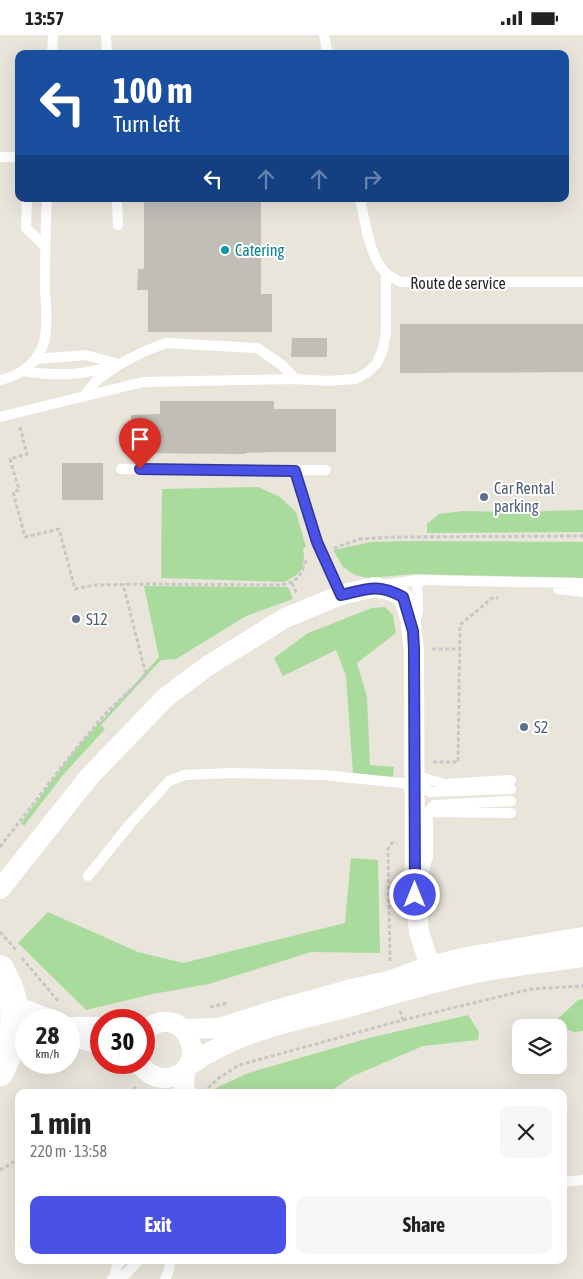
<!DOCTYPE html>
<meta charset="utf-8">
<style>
:root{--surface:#fff;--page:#f6f6f6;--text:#222;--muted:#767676;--accent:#4a51e7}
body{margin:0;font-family:"Asap Condensed",sans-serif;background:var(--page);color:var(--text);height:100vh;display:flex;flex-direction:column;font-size:19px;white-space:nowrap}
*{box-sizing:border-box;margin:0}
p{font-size:16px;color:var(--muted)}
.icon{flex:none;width:28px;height:28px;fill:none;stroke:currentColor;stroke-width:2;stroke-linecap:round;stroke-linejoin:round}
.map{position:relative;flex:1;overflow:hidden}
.side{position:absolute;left:15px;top:1054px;width:552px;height:175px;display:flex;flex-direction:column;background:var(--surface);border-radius:10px;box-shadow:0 5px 20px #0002}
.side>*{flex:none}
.guide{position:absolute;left:15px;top:15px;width:554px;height:152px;border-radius:10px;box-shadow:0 5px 20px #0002;background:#1a4fa0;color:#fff;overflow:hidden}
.fabs{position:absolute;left:512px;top:984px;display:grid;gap:10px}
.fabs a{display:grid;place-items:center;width:55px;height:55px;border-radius:10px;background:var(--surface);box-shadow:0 5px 20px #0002;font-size:25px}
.speed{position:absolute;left:15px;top:974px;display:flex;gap:10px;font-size:25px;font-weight:700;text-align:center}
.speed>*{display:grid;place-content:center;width:65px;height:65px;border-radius:50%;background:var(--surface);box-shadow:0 5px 20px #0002;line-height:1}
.speed small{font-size:12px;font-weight:400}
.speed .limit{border:8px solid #d22;background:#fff;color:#111}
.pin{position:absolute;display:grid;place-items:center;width:42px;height:42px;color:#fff;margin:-51px -21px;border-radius:50% 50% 50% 0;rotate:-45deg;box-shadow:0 0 5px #0007}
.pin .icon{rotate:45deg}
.me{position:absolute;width:55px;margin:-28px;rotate:0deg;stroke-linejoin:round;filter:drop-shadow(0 0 4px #0008)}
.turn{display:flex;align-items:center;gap:18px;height:105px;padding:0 15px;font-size:22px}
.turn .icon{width:65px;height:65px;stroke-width:2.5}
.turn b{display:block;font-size:35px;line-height:42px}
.lanes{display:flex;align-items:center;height:48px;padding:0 15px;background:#0003;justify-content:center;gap:25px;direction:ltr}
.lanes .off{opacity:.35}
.round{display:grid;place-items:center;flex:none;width:52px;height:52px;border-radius:10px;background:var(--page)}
.headline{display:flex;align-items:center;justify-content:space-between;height:85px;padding:0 15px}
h1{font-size:30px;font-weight:700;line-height:38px}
.button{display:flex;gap:10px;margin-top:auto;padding:10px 15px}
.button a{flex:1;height:58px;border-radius:10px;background:var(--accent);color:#fff;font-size:20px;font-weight:700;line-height:58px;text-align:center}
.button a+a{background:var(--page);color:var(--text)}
.status{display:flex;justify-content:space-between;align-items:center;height:35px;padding:0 25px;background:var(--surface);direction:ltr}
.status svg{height:14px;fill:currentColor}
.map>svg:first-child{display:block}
.green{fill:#a9db9c}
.building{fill:#c1beb8}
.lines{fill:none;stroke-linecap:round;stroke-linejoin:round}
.path{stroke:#c7c7c7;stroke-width:3;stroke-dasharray:4 2.5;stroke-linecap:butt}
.service{stroke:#fff;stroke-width:10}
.minor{stroke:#fff;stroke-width:20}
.secondary{stroke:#fff;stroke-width:28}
.route-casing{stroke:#303596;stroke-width:12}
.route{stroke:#4a51e7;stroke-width:9}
.culture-dot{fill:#0f9aa8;stroke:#fff;stroke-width:2}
.service-dot{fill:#5c6f8a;stroke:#fff;stroke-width:2}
.labels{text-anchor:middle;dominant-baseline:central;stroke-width:4;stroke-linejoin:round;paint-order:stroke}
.culture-label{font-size:16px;fill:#0d838f;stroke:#fff;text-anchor:start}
.street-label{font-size:16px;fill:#282828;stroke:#fff}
.service-label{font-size:16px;fill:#4e5e75;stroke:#fff;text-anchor:start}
</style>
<div class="status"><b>13:57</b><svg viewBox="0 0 49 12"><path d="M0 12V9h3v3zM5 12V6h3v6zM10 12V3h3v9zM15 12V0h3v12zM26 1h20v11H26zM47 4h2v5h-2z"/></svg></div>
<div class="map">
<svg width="583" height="1244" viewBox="0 0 583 1244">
<rect width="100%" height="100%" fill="#e9e5db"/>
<path class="green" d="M258,452L280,462L296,477L306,512L303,513C306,532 302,539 284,547L161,543L162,454Z
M583,475V497L427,498V489L439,479L463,476L506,477Z
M407,506L583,507V543L415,539L368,543L355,540L343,532L333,515L371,507Z
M144,551L288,552L293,564L246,581L176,624L161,625L101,690L105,694L63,740L24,791L21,788L74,716L159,622Z
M385,572L393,580L396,598L357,628L367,662L370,730L394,732L393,743L353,738L346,641L336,615L283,641L274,623L308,598L372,573Z
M351,823L378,825L380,918L311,917L209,949L153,959L86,975L18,908L48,877L138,917L183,928L345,888Z
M583,964V996L575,997L551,990L578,965Z
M468,980L479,997L478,1005L423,1011L353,1041L329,1057H213L214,1054L248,1038L369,1003Z"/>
<path class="building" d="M144,164H261V259H272V297H148V255H137L138,234H144Z
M400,289H583V337L400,338Z
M292,303H327V322H291Z
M160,366H274V374H336V417H273L245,418V419L131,418V380L160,379Z
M62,428H103V465H62Z"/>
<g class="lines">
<path class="path" d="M20,392L27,419L10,424L19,455L13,457L25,502L59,494L75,554L94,550L151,549L280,550C299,547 301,540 307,523
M334,513L360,504L394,502L583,501
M292,548L297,559
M432,614H459
M433,727H458L460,590L492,563H498
M0,812L67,725L104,680L146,640L123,549
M0,897L17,916
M22,923L58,966
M390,926L388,814L392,808H397
M210,972L228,968
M118,980L134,979
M403,985L531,954L583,951
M203,1057L219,1043L239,1030L403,985L400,976
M128,1058L136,1052
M0,1135L19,1124"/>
<path class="service" d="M106,0L107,19
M324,0L328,19
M52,19L53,0
M0,122H19
M27,164L26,193L45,211
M117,164L118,190
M360,164C365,185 369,220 384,236C388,241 395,244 401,247H583
M36,324L86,320L119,329
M22,336C58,341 78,341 113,331
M0,345C20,341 39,327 44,307C48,291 46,272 45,256C45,225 45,195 47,164
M84,361L98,344L120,329L143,317L166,308L257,313L282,330L295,344
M0,382L143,347L295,344L328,346L356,344L368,337L377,328L383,314L386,297V238
M121,434L295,435L317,507L341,560
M295,435H326
M385,550L417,545L583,548
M558,554L583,557
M415,588L418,575L417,545
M414,740L444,749L511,745
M415,745L430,757L511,754
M428,777L434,770L511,766
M88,841L131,788L169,746L185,740L230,738L323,740L402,748L414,751
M421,843L428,822V777L511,778
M564,1147L583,1145
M114,1243L117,1231L122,1225
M112,1244L126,1239L139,1225
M165,1244L169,1235L170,1225"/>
<path class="minor" d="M0,854L89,742L166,662L209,630L285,583L341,560L374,552L392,556L403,562L410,582L414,614L415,860L419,897L430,931
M13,970L52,985
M69,992H101
M183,994L220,993L269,977L352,954L392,945L430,931L467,922L583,902
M69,1003L82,1004L101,1009
M139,1028C145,1037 153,1043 165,1043C215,1041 188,960 144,996
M188,1031C236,997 285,988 341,974C391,960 441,944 492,935C522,930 553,926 583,922
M184,1058L185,1034"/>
<path class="secondary" d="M0,934C3,941 8,949 10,956C20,983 12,1012 0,1037"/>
</g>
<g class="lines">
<g class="route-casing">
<path id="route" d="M140,434L295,436L317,507L341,560C367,554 378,548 403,562L413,596L414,614L415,860"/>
</g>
<use href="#route" class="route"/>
</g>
<circle class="culture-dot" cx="225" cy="215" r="5"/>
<g class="service-dot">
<circle cx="484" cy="462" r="5"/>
<circle cx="76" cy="584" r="5"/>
<circle cx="524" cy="692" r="5"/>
</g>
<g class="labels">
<g class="culture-label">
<text x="235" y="215">Catering</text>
</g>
<g class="street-label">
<text x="458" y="248">Route de service</text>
</g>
<g class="service-label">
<text x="494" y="453">Car Rental<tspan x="494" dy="18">parking</tspan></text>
<text x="86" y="584">S12</text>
<text x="534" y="692">S2</text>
</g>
</g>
</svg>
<div class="fabs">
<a><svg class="icon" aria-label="layers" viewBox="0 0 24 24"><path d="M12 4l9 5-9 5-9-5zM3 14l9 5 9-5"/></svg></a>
</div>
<div class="speed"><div>28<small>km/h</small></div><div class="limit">30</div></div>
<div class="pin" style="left:140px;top:434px;background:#d93025"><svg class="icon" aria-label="arrive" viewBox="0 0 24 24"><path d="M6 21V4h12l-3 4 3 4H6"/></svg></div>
<svg class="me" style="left:415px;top:860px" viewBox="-20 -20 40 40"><circle r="17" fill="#4a51e7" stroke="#fff" stroke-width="3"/><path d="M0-11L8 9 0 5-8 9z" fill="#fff"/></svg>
<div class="guide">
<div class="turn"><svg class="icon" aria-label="left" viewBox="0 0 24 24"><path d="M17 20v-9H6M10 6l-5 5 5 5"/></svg><div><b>100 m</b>Turn left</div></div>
<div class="lanes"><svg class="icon" aria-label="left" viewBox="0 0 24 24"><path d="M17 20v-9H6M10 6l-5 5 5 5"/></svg><svg class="icon off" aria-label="ahead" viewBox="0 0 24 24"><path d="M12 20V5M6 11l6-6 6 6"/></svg><svg class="icon off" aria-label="ahead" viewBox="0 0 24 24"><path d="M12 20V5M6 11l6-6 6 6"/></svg><svg class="icon off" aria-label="right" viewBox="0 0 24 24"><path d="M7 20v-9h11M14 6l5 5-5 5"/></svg></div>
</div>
<section class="side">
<div class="headline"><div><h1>1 min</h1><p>220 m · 13:58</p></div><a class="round"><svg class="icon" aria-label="close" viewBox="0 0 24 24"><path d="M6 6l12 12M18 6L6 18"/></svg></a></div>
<div class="button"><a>Exit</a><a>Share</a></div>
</section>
</div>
